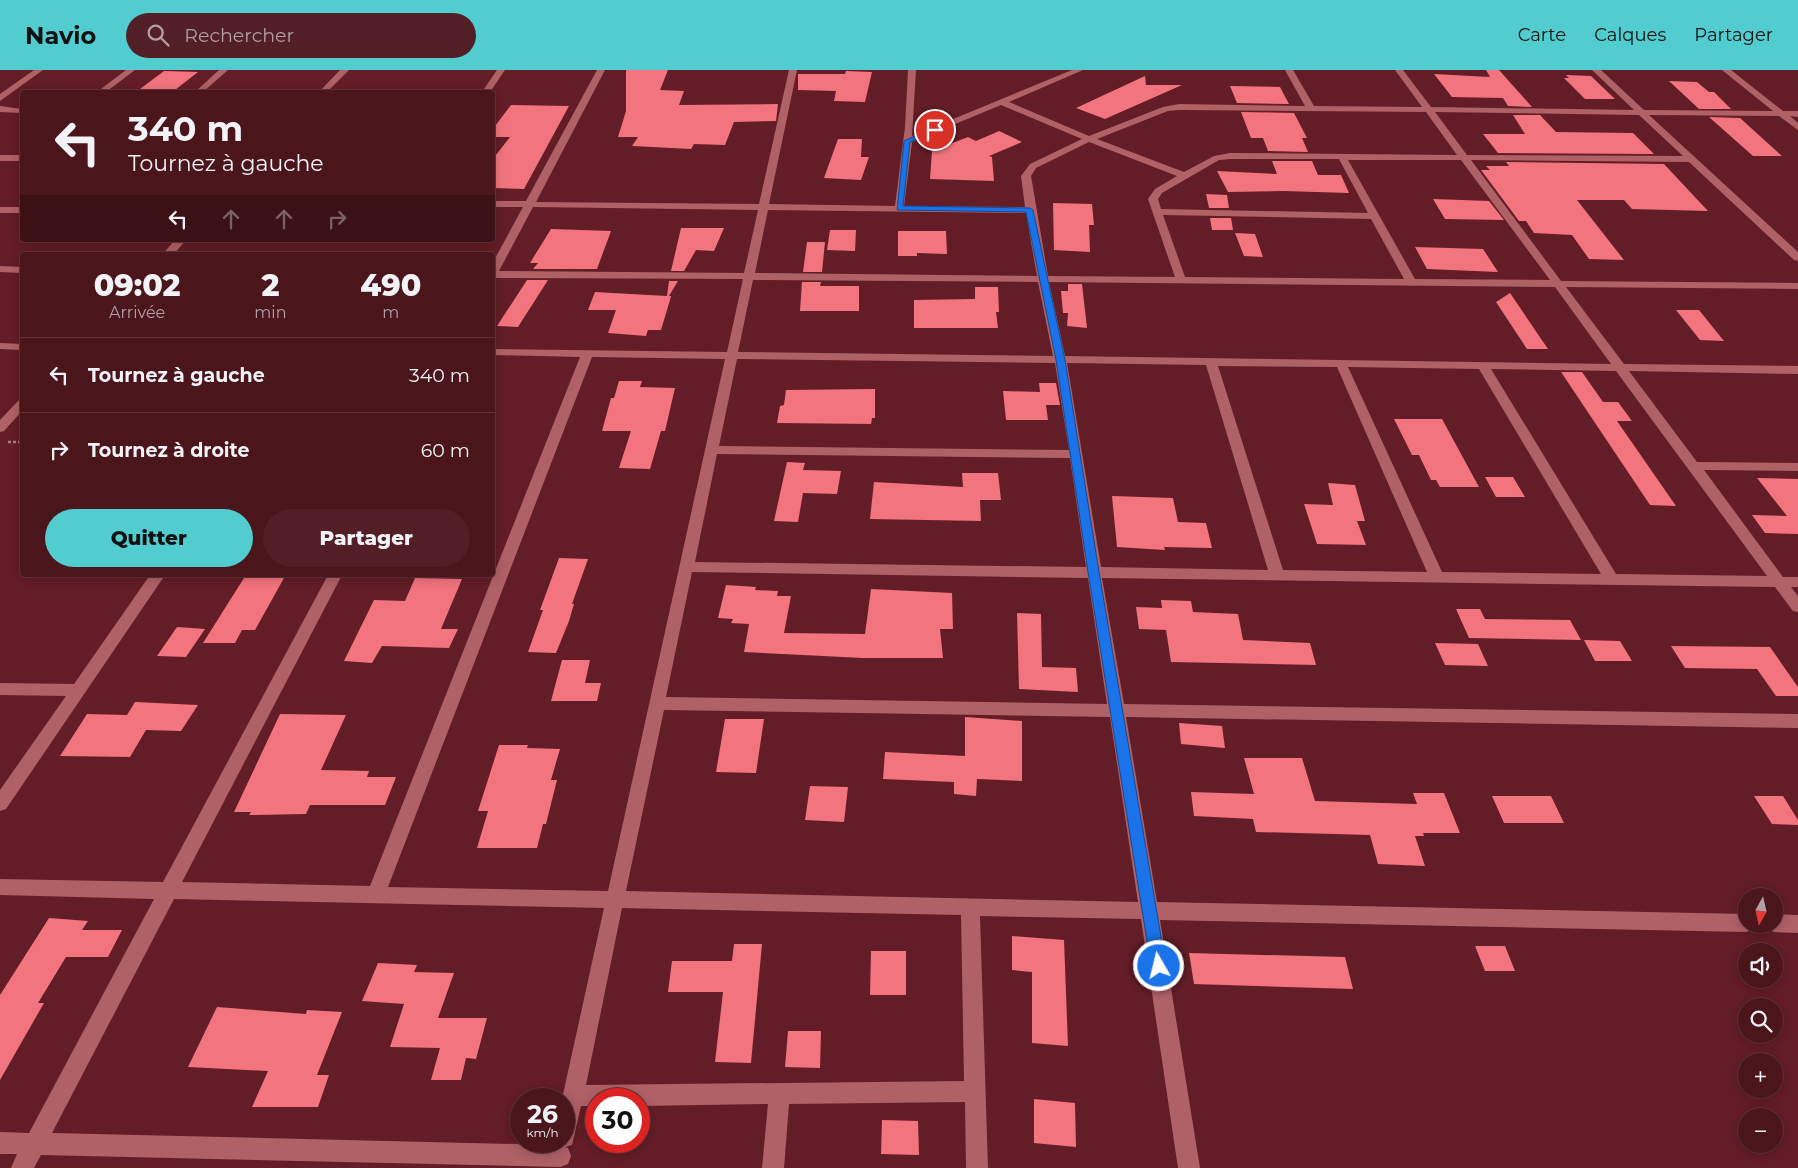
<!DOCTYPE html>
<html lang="fr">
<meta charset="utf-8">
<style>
:root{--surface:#4a161c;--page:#511f25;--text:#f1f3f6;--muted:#b29fa3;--line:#61353b;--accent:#52cdcf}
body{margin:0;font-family:Montserrat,sans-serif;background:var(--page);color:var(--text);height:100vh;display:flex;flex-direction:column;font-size:19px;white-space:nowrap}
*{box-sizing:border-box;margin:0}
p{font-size:16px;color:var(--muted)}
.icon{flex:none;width:28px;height:28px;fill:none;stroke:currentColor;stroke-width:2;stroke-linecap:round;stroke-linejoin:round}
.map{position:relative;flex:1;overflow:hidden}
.drawer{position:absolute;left:20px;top:182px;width:475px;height:325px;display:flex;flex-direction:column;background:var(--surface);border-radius:5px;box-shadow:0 2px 12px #0003,0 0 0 1px var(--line)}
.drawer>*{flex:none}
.banner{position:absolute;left:20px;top:20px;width:475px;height:152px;border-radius:5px;box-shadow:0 2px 12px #0003,0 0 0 1px var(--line);background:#4a161c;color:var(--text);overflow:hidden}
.needle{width:32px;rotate:188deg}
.controls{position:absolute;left:1738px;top:818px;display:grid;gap:10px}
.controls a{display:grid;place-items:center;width:45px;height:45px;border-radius:50%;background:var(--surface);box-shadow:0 2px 12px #0003,0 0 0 1px var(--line);font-size:25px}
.speed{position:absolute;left:510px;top:1018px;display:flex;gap:10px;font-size:25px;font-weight:700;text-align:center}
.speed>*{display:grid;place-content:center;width:65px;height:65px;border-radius:50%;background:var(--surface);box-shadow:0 2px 12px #0003,0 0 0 1px var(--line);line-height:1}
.speed small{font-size:12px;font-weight:400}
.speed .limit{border:8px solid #d22;background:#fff;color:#111}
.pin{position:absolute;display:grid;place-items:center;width:42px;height:42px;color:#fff;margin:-21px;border:2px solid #fff;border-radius:50%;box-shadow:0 1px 5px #0007}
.me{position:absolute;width:55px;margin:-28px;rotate:352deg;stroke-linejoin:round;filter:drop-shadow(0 0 4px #0008)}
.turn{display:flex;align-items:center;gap:18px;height:105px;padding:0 25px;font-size:22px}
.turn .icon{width:65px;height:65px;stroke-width:2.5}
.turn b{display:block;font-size:35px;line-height:42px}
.lanes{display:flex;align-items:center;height:48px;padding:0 25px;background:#0003;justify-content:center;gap:25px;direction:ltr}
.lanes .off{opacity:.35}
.eta{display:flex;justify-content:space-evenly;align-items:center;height:85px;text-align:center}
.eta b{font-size:30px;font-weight:800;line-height:35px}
.button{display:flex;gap:10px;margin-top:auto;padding:10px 25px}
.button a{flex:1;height:58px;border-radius:30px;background:var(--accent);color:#111;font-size:20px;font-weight:800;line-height:58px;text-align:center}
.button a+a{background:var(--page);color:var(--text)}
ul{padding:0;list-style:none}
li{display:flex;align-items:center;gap:15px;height:75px;padding:0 25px;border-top:1px solid var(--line)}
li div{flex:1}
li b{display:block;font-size:19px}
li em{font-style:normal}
header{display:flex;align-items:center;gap:30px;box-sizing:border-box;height:70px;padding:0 25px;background:var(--accent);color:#111}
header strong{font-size:24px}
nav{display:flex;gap:28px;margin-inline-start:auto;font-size:18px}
.search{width:350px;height:45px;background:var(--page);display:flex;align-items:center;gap:12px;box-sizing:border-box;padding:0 18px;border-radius:28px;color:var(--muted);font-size:19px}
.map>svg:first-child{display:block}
.building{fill:#f2747e}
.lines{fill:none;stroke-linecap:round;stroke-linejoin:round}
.path{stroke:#aa7d81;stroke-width:2.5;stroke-dasharray:3 2;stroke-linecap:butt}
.minor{fill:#af6166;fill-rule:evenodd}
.route{fill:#1a73e8;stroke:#114b97}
</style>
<header>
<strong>Navio</strong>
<div class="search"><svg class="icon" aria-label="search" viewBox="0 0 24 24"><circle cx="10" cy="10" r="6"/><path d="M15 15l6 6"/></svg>Rechercher</div>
<nav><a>Carte</a><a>Calques</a><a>Partager</a></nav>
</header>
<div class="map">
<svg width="1798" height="1098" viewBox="0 0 1798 1098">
<rect width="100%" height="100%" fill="#631d26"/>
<path class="building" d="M626,0H668L660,20L684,21L679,35L778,34L776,51L734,52L725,75L694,74L691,79L632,76L638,67H618L626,41Z
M1486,0H1499L1532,37L1508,36L1503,28L1452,27L1434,4L1490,7Z
M164,1L198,2L175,20L140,19Z
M846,1L872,2L865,32L834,31L836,21L798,20V4H845Z
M1566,5L1591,6L1615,29H1585L1564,8H1569Z
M1145,6L1146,15H1182L1105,49L1076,38Z
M1669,11L1697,12L1709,22H1714L1731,39H1699Z
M1230,16L1280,17L1289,34L1237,33Z
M511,35L569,36L524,119L492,118V90L510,67H492V60Z
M1241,42L1294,43L1307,68H1302L1308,82L1268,81L1263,68H1251Z
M1513,45H1540L1556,62L1633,63L1654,84L1498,83L1483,64H1525Z
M1709,47L1740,48L1782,86H1753Z
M999,61L1022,72L989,86L992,87L994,111L930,109L932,81L968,67L976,71Z
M838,69H862L861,87H869L861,110L824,108Z
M1272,91H1312L1318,105H1341L1349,123L1284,121L1228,122L1217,101L1277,104Z
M1506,92L1664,94L1708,141L1632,139L1624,130H1577L1624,190L1589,189L1572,165L1534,163L1526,151H1519L1481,100H1490L1486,96H1509Z
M1206,124L1227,125L1229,138H1209Z
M1433,129L1489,131L1504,150L1445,149Z
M1053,133L1092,134L1094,155H1089L1090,182L1054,180Z
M1210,148H1231L1233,160H1212Z
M681,158H724L714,181L696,180L684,201H671Z
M551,159L611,161L597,199H533L538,193H530Z
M830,160H856L855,181L827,180Z
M898,161H946L947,184L917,183V186H898Z
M1235,163L1255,164L1263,187L1244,186Z
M807,172H825L822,202H803Z
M1415,177L1483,179L1498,202L1427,199Z
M527,210H548L518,257L497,256Z
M669,211H678L669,226H671L670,230L661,260H648L646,266L608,263L616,240H588L595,222L667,226Z
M802,212H821L820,216H859V241H800Z
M1068,214H1082L1087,258L1067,256L1068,243H1063L1061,221H1068Z
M975,217H998L999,242H996L998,258H914V230L975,229Z
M1510,223L1548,279H1527L1496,232Z
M1676,240H1699L1724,271L1700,270Z
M1561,302H1582L1603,332H1618L1632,351H1617L1676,436L1650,435Z
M619,311H642L640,317L675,318L665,361H661L650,399L619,398L631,361H602L611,328H614Z
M1039,313H1056L1060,335H1046L1048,350H1006L1003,321L1040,322Z
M875,319V348H872L871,354L777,353L780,336L784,335L786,320Z
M1394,349H1442L1479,417H1440L1436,410H1431L1419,385H1412Z
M787,392L805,393L803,400L841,401L837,424L803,423L798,452L774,451Z
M962,403H998L1001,430H980L981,451L870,449L874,412L963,417Z
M1485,407H1513L1525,427H1496Z
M1757,408L1798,409V464L1765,463L1752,445L1787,446Z
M1328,413L1355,415L1365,451H1357L1366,475L1317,474L1304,434L1333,435Z
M1112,426L1173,428L1178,452L1206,453L1212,478L1164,477L1165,480L1117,477Z
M559,488L588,489L572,534H574L569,551L556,583L528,582L543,540H540Z
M244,508H284L255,560H242L235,573H203Z
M415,508L462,509L441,559H458L449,578L382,576L372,593L344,591L374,530L405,531Z
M726,515L756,517L755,520L778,521L777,526H791L784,563L865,564L871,519L952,523L953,559H940L943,588H863L744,582L749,554L731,553L733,549L718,548Z
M1161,530L1191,531L1193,542L1238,544L1243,570L1310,573L1316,595L1171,592L1166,560L1139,559L1136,537L1162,538Z
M1456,539H1480L1485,549L1570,550L1581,570L1469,568Z
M1017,543L1041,544L1042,597L1076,598L1078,622L1019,619Z
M177,557L205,559L186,587L157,586Z
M1584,570L1620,571L1632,591H1595Z
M1435,573L1478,574L1488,596L1445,595Z
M1671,576L1770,577L1798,617V626H1776L1757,599L1685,598Z
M562,590H590L585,613H601L597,631H551Z
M135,632L198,635L181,661L146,660L130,687L60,686L87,644L127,645Z
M280,644L346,645L321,700L369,701L367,707H396L385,735H310L306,744L249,745L251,742H234Z
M965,647L1022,651V711L977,709L976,726L954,724V712L883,709L885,682L965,686Z
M725,649H764L756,703L716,702Z
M1179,653L1222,656L1225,678L1181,674Z
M499,675H528L527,678L560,679L551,710H557L546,754H543L537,778H477L488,741H478Z
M1244,688H1302L1315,731L1417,734L1413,723H1444L1460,763H1423L1424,766H1415L1425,796L1378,794L1370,765L1256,762L1253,749L1194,746L1191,722L1254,724Z
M810,716L848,717L844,752L805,750Z
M1492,726H1551L1564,753H1504Z
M1754,726H1783L1798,750V755L1772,754Z
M49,848L88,851L82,860H122L108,887H66L38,933H44L0,1010V925Z
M1012,866L1064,870L1068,976L1032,973V902L1012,900Z
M734,874H762L751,993L715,992L723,922H668L672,891H732Z
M1475,876H1505L1515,901H1485Z
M871,881H906V925H870Z
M1189,883L1345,887L1353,919L1194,914Z
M378,893L417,895L414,902L454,903L438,948H487L476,989L466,988L461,1010H431L440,978L390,977L404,934L362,931Z
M217,937L306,944L307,940L342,942L317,1005H329L318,1037H252L268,1001L188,997Z
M788,961H821L820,998L785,997Z
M1034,1029L1075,1033L1076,1077L1034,1073Z
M882,1050L918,1051L919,1085L881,1084Z"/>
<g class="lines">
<path class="path" d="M8,372H22"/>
<path class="minor" d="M34,0H43L0,31V24Z
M126,0H135L106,22H97Z
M219,0H228L203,22H195Z
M340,0H349L327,22H319Z
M497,0H505L490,22H482Z
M597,0H605L536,132L759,134L789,0H797L769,134L895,136L905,57L908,0H916L912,66L1072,0H1083L1009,32L1089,66L1163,37L1179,34L1305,36L1285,0H1293L1314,36L1422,37L1395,0H1403L1431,37L1634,40L1592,0H1601L1644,40L1773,41L1722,0H1731L1783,41H1798V47L1790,46L1798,53V60L1779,46L1649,45L1798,182V191L1794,190L1689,92L1471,90L1561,211L1798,213V219L1566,217L1624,294L1798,296V304L1629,301L1697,392L1798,393V401L1704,400L1783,507H1798V517H1791L1798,526V542L1793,541L1775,517L1102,508L1124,634L1798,644V658L1126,647L1157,832L1746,844V854H1755L1753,859L1746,862L1160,850L1200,1098H1178L1141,849L980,846L988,1098H966L965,1032L789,1034L784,1098H762L768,1034L639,1036V1029H596V1036H581L572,1075L565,1077L568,1078L571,1086L568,1094L560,1097L41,1085L34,1098H11L17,1084H0V1062L29,1063L154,829L0,825V809L163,812L328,505H342L182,812L370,816L580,287L492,285V279L727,282L743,209L492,208V194L523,137H492V131H526ZM1001,35L1082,69L1030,94L1021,106L1025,137L904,136L912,72ZM1179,40L1426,42L1457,85L1230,83L1214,86L1184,102L1097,69L1168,41ZM1435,42L1639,45L1683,86L1467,85ZM1089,72L1177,106L1155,119L1148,129L1175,207L1048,206L1031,106L1036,98ZM1230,89H1339L1368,143L1161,139L1158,129L1162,123L1219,90ZM1348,90H1461L1550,210L1415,209ZM533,137L758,140L744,203L499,201ZM768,140L1026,143L1037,206L755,203ZM1163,145L1371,149L1404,209L1185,207ZM753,210L1038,212L1053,286L738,282ZM1049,212L1555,217L1611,294L1065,286ZM592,287L725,289L608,821L388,817ZM737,289L1055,293L1069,380L719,376ZM1067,293L1206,295L1268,500L1101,497ZM1218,296L1337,297L1427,502L1283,500ZM1348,297L1479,299L1601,504L1442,502ZM1491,299L1616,301L1767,506L1616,504ZM717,384L1070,388L1086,497L695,492ZM692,502L1088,508L1107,634L666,627ZM664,640L1110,647L1138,832L626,821ZM174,829L604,838L562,1029H564V1071H555L557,1075L52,1063ZM622,838L961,845L964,1011L586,1015Z
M0,36L22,39V43L0,42Z
M0,85H22V91H0Z
M0,137H22V143H0Z
M175,170H186L173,185H162Z
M0,196L22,197V203L0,202Z
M0,273L22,274V280L0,279Z
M22,330V341L4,361L0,362V350L18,331Z
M150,505H165L6,739L0,741V720L66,626L0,625V613L74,614Z
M1774,844L1798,845V863L1774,862L1767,859L1765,854H1774Z"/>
</g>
<path class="route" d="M933,58L938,60L910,72L903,136L1030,138L1033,140L1065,290L1099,502L1166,896L1164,900L1159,903L1154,900L1151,896L1088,502L1056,290L1026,142L897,140L904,71Z"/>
</svg>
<div class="controls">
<a><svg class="needle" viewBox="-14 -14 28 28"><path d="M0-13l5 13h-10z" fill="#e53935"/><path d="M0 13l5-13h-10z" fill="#b29fa3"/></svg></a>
<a><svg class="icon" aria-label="sound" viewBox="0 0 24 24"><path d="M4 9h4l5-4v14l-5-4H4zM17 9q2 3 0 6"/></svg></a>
<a><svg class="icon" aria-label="search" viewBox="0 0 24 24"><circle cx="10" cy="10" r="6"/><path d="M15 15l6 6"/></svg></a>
<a>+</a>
<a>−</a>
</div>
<div class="speed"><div>26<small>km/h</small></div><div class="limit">30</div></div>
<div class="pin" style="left:935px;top:60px;background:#d93025"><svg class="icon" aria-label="arrive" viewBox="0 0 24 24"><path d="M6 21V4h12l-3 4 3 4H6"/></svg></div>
<svg class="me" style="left:1159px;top:896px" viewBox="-20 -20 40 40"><circle r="17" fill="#1a73e8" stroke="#fff" stroke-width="3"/><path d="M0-11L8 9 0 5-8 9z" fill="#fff"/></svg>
<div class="banner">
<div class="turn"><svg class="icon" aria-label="left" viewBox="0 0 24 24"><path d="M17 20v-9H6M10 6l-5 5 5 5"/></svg><div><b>340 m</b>Tournez à gauche</div></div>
<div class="lanes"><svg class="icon" aria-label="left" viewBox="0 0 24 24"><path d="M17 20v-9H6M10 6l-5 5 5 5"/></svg><svg class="icon off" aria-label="ahead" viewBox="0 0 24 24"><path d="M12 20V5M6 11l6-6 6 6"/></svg><svg class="icon off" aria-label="ahead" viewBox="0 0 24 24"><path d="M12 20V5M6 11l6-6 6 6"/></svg><svg class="icon off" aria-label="right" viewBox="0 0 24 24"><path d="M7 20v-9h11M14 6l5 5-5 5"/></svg></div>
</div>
<section class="drawer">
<div class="eta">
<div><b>09:02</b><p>Arrivée</p></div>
<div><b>2</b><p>min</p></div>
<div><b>490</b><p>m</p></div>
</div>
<ul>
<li><svg class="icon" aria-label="left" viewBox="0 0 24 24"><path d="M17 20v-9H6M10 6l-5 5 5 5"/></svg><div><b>Tournez à gauche</b></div><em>340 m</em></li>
<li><svg class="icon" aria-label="right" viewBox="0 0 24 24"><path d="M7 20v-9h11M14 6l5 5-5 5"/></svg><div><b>Tournez à droite</b></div><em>60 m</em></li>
</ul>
<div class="button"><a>Quitter</a><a>Partager</a></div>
</section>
</div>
